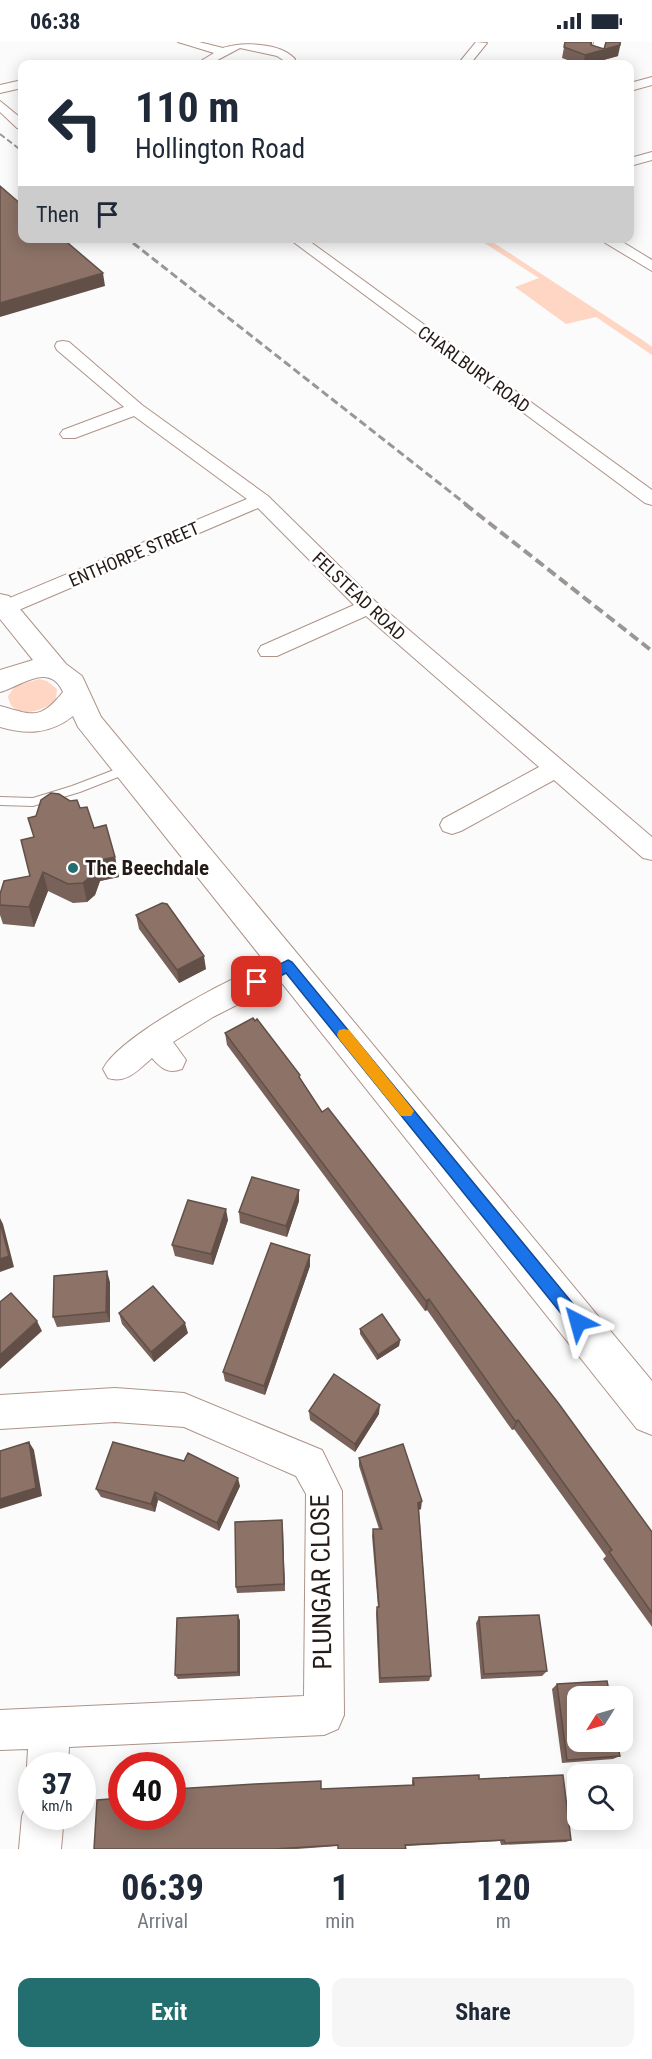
<!DOCTYPE html>
<style>
:root{--surface:#fff;--page:#f6f6f7;--text:#1f2937;--muted:#747a83;--accent:#236e6e}
body{margin:0;font-family:"Roboto Condensed",sans-serif;background:var(--page);color:var(--text);height:100vh;display:flex;flex-direction:column;font-size:22px;white-space:nowrap}
*{box-sizing:border-box;margin:0}
p{font-size:20px;color:var(--muted)}
.icon{flex:none;width:33px;height:33px;fill:none;stroke:currentColor;stroke-width:2;stroke-linecap:round;stroke-linejoin:round}
.map{position:relative;height:1807px;overflow:hidden}
.sheet{display:flex;flex-direction:column;background:var(--surface);flex:1}
.sheet>*{flex:none}
.top-card{position:absolute;left:18px;top:18px;width:616px;height:183px;border-radius:12px;box-shadow:0 3px 15px #0003;background:#fff;color:var(--text);overflow:hidden}
.needle{width:39px;rotate:233deg}
.buttons{position:absolute;left:567px;top:1644px;display:grid;gap:12px}
.buttons a{display:grid;place-items:center;width:66px;height:66px;border-radius:12px;background:var(--surface);box-shadow:0 3px 15px #0003;font-size:30px}
.speed{position:absolute;left:18px;top:1710px;display:flex;gap:12px;font-size:30px;font-weight:700;text-align:center}
.speed>*{display:grid;place-content:center;width:78px;height:78px;border-radius:50%;background:var(--surface);box-shadow:0 3px 15px #0003;line-height:1}
.speed small{font-size:15px;font-weight:400}
.speed .limit{border:9px solid #d22;background:#fff;color:#111}
.pin{position:absolute;display:grid;place-items:center;width:51px;height:51px;color:#fff;margin:-26px;border-radius:12px;box-shadow:0 3px 9px #0006}
.me{position:absolute;width:66px;margin:-33px;rotate:321deg;stroke-linejoin:round;filter:drop-shadow(0 0 4px #0008)}
.turn{display:flex;align-items:center;gap:21px;height:126px;padding:0 18px;font-size:27px}
.turn .icon{width:78px;height:78px;stroke-width:2.5}
.turn b{display:block;font-size:42px;line-height:51px}
.then{display:flex;align-items:center;height:57px;padding:0 18px;background:#0003;gap:12px;font-size:22px}
.eta{display:flex;justify-content:space-evenly;align-items:center;height:102px;text-align:center}
.eta b{font-size:36px;font-weight:700;line-height:42px}
.primary-button{display:flex;gap:12px;margin-top:auto;padding:12px 18px}
.primary-button a{flex:1;height:69px;border-radius:12px;background:var(--accent);color:#fff;font-size:24px;font-weight:700;line-height:69px;text-align:center}
.primary-button a+a{background:var(--page);color:var(--text)}
.status{display:flex;justify-content:space-between;align-items:center;height:42px;padding:0 30px;background:var(--surface);direction:ltr}
.status svg{height:16px;fill:currentColor}
.map>svg:first-child{display:block}
.green{fill:#ffd6c4}
.lines{fill:none;stroke-linecap:round;stroke-linejoin:round}
.service-casing{stroke:#ae9388;stroke-width:2}
.minor-casing{stroke:#ae9388;stroke-width:2}
.tertiary-casing{stroke:#ae9388;stroke-width:2}
.service{fill:#fff;fill-rule:evenodd}
.minor{fill:#fff;fill-rule:evenodd}
.tertiary{fill:#fff;fill-rule:evenodd}
.rail-far2{stroke:#9a9694;stroke-width:2;stroke-dasharray:6 3;stroke-linecap:butt}
.rail-far1{stroke:#9a9694;stroke-width:3;stroke-dasharray:8 4;stroke-linecap:butt}
.rail{stroke:#9a9694;stroke-width:4;stroke-dasharray:10 5;stroke-linecap:butt}
.wall{fill:#786259}
.shaded-wall{fill:#625048}
.building{fill:#8c7267;stroke:#625048;stroke-width:1.5}
.route{fill:#1a73e8;stroke:#114b97;stroke-width:1.5}
.slow{fill:#f59e0b}
.poi-dot{fill:#236e6e;stroke:#fff;stroke-width:2}
.labels{text-anchor:middle;dominant-baseline:central;stroke-width:5;stroke-linejoin:round;paint-order:stroke}
.far-street-label{font-size:18px;fill:#241a16;stroke:#fff}
.poi-label{font-size:21px;font-weight:bold;fill:#241a16;stroke:#fff;text-anchor:start}
.near-street-label{font-size:26px;fill:#241a16;stroke:#fff}
</style>
<div class="status"><b>06:38</b><svg viewBox="0 0 49 12"><path d="M0 12V9h3v3zM5 12V6h3v6zM10 12V3h3v9zM15 12V0h3v12zM26 1h20v11H26zM47 4h2v5h-2z"/></svg></div>
<div class="map">
<svg width="652" height="1807" viewBox="0 0 652 1807">
<rect width="100%" height="100%" fill="#fbfbfb"/>
<path class="green" d="M478,197H488L644,299L652,305V313L596,275L566,282L515,245L539,236Z
M39,637L47,639L57,647L56,658C44,670 11,679 8,654L15,644Z"/>
<g class="lines">
<g class="service-casing">
<path id="service" d="M127,723L133,727L131,730L80,750L33,764L0,763V755L33,756L72,744Z"/>
</g>
<g class="minor-casing">
<path id="minor" d="M178,0H199L223,6C241,0 280,0 295,17L292,22H280L283,18L277,14L240,6L210,22H196L214,11Z
M476,0L487,1L470,22H458Z
M594,0H606L601,16L591,13Z
M652,35V43L630,49V41Z
M22,38V46L0,51V43Z
M0,59L22,77V87L17,86L0,70Z
M652,110V118L630,124V116Z
M288,196H305L652,448V463L645,461Z
M597,196H616L652,218V229Z
M63,299L69,300L142,363L268,454L376,560L652,795V818L643,816L554,738L461,789L452,792L443,789L440,783L443,777L539,725L366,574L277,614H261L258,609L261,604L354,563L258,466L14,570H0V560L247,457L134,374L75,396H63L60,392L63,388L124,365L57,308L55,304L57,300Z
M288,913L298,916L302,924L298,932L213,975L173,1000L186,1018L182,1027C168,1032 162,1027 152,1016C138,1028 127,1042 108,1036L103,1027C121,991 248,926 288,913Z
M115,1346L184,1351L322,1408L342,1449L344,1673L338,1687L324,1693L69,1705L68,1724H32V1736L27,1724L28,1707L0,1708V1668L304,1654L306,1452L296,1434L184,1385L115,1380L0,1387V1353Z
M32,1758V1774H64L61,1807H19L22,1774L28,1759Z"/>
</g>
<g class="tertiary-casing">
<path id="tertiary" d="M0,552L9,554L66,622L82,634L101,675L652,1339V1393L637,1387L78,685L73,674C50,692 27,693 0,685V664C31,672 39,680 63,650C49,619 20,645 0,650V628L33,618L0,577Z"/>
</g>
<use href="#service" class="service"/>
<use href="#minor" class="minor"/>
<use href="#tertiary" class="tertiary"/>
<path class="rail-far2" d="M0,92L22,109
M127,196L135,202"/>
<path class="rail-far1" d="M133,201L467,463"/>
<path class="rail" d="M465,462L652,609"/>
</g>
<path class="wall" d="M565,0H592L591,3L618,14L589,22H578L562,16Z
M80,766L115,815L119,835L100,839L95,853L87,860L73,861L48,849L34,885L3,882L0,873V852L30,834L34,795Z
M136,873L206,927L179,941L139,887Z
M255,979L301,1037L322,1070L652,1490V1585L603,1517L606,1514L514,1387L512,1388L427,1268L425,1269L227,1003L225,991Z
M299,1159L287,1195L240,1181L239,1170Z
M228,1178L213,1223L175,1214L172,1203Z
M310,1213V1224L265,1353L225,1339L223,1330Z
M110,1240V1280L57,1285L53,1275Z
M119,1271L188,1291L154,1320L122,1282Z
M360,1287L400,1298L399,1304L377,1318L360,1292Z
M309,1369L379,1372L355,1410L310,1378Z
M359,1416L421,1467L419,1468L431,1634L429,1639L379,1641L376,1571L377,1565H378L372,1494L373,1487H379L359,1424Z
M184,1419L240,1444L219,1489L158,1458L155,1470L101,1455L96,1447Z
M282,1478L285,1549L237,1551L236,1545Z
M238,1573L240,1579V1634L178,1637L175,1633Z
M479,1575L547,1629L542,1634L481,1637L476,1581Z
M557,1642L620,1714L613,1717L562,1721L552,1647Z
M413,1736L479,1737L571,1798L566,1800L501,1803L500,1799L406,1804H338L297,1807H94L321,1747L412,1743V1739Z"/>
<path class="shaded-wall" d="M591,0H592L590,12L621,0L618,14L589,22H583L585,13Z
M103,231L105,244L0,275V261Z
M115,815L119,835L100,839L95,853L87,860L83,841L96,819Z
M43,830L48,849L34,885L29,865Z
M204,914L206,927L179,941L177,928Z
M299,1148V1159L287,1195L286,1184Z
M226,1167L228,1178L213,1223L211,1212Z
M0,1176L3,1182L14,1225L0,1230Z
M310,1213V1224L265,1353L264,1344Z
M107,1229L110,1240V1280L106,1270Z
M429,1257L427,1268L425,1269L426,1259Z
M37,1279L42,1289L0,1327V1313Z
M185,1281L188,1291L154,1320L151,1310Z
M400,1298L399,1304L377,1318L378,1313Z
M380,1363L379,1372L355,1410V1402Z
M518,1378L514,1387L512,1388L516,1380Z
M29,1400L34,1408L42,1454L0,1467V1457Z
M238,1436L240,1444L219,1489L217,1481Z
M155,1450L158,1458L155,1470L151,1462Z
M422,1459L421,1467L417,1468L418,1461Z
M282,1478L283,1485L285,1549L284,1542Z
M238,1573L240,1579V1634L238,1630Z"/>
<path class="building" d="M565,0H591V3L604,7L606,0H620V3L585,13L564,5Z
M0,144L22,163V196H62L103,231L0,261Z
M51,751L59,752L70,759L77,758L80,766L87,765L94,786L106,783L115,815L96,819L91,834L83,841L68,842L43,830L29,865L0,863V852L4,839L30,834L21,798L34,795L28,776L36,774L41,758Z
M162,861L167,862L204,914L177,928L136,873Z
M253,976L255,979L257,977L300,1033L299,1035L322,1070L328,1066L559,1362L652,1490V1571L609,1510L612,1508L518,1378L516,1380L429,1257L426,1259L225,991Z
M252,1135L299,1148L286,1184L239,1170Z
M188,1158L226,1167L211,1212L172,1203Z
M0,1180L9,1214L0,1217Z
M271,1201L310,1213L264,1344L223,1330Z
M107,1229L106,1270L53,1275L54,1234Z
M153,1244L185,1281L151,1310L119,1271Z
M11,1251L37,1279L0,1313V1260Z
M382,1272L400,1298L378,1313L360,1287Z
M334,1332L380,1363L355,1402L309,1369Z
M29,1400L36,1446L0,1457V1409Z
M113,1400L184,1419L188,1411L238,1436L217,1481L155,1450L151,1462L96,1447Z
M403,1402L422,1459L418,1461L431,1634L380,1636L377,1565H379L373,1487H382L359,1416Z
M282,1478L284,1542L236,1545L235,1480Z
M238,1573V1630L175,1633L177,1576Z
M539,1573L547,1629L484,1632L479,1575Z
M607,1639L610,1654H578V1700H617L620,1714L567,1718L557,1642Z
M479,1733V1737L563,1733L571,1798L505,1801L504,1798L405,1803L406,1807H338V1803L274,1807H94L97,1758L122,1756V1774H172V1754H175V1747L255,1742L321,1739V1747L414,1743L413,1736Z"/>
<path class="route" d="M288,918L292,920L583,1274L586,1280L583,1285L578,1288L572,1285L286,931L262,944H252V936Z"/>
<path class="slow" d="M344,987L349,988L411,1065L414,1069L411,1074H401L339,997L337,993L339,988Z"/>
<circle class="poi-dot" cx="73" cy="826" r="6"/>
<g class="labels">
<g class="far-street-label">
<text transform="translate(474 327) rotate(36)">CHARLBURY ROAD</text>
<text transform="translate(134 512) rotate(-23)">ENTHORPE STREET</text>
<text transform="translate(359 554) rotate(43)">FELSTEAD ROAD</text>
</g>
<g class="poi-label">
<text x="85" y="826">The Beechdale</text>
</g>
<g class="near-street-label">
<text transform="translate(321 1540) rotate(-91)">PLUNGAR CLOSE</text>
</g>
</g>
</svg>
<div class="buttons">
<a><svg class="needle" viewBox="-14 -14 28 28"><path d="M0-13l5 13h-10z" fill="#e53935"/><path d="M0 13l5-13h-10z" fill="#747a83"/></svg></a>
<a><svg class="icon" aria-label="search" viewBox="0 0 24 24"><circle cx="10" cy="10" r="6"/><path d="M15 15l6 6"/></svg></a>
</div>
<div class="speed"><div>37<small>km/h</small></div><div class="limit">40</div></div>
<div class="pin" style="left:257px;top:940px;background:#d93025"><svg class="icon" aria-label="arrive" viewBox="0 0 24 24"><path d="M6 21V4h12l-3 4 3 4H6"/></svg></div>
<svg class="me" style="left:578px;top:1280px" viewBox="-20 -20 40 40"><path d="M0-17L14 15 0 8-14 15z" fill="#1a73e8" stroke="#fff" stroke-width="4"/></svg>
<div class="top-card">
<div class="turn"><svg class="icon" aria-label="left" viewBox="0 0 24 24"><path d="M17 20v-9H6M10 6l-5 5 5 5"/></svg><div><b>110 m</b>Hollington Road</div></div>
<div class="then">Then<svg class="icon" aria-label="arrive" viewBox="0 0 24 24"><path d="M6 21V4h12l-3 4 3 4H6"/></svg></div>
</div>
</div>
<section class="sheet">
<div class="eta">
<div><b>06:39</b><p>Arrival</p></div>
<div><b>1</b><p>min</p></div>
<div><b>120</b><p>m</p></div>
</div>
<div class="primary-button"><a>Exit</a><a>Share</a></div>
</section>
